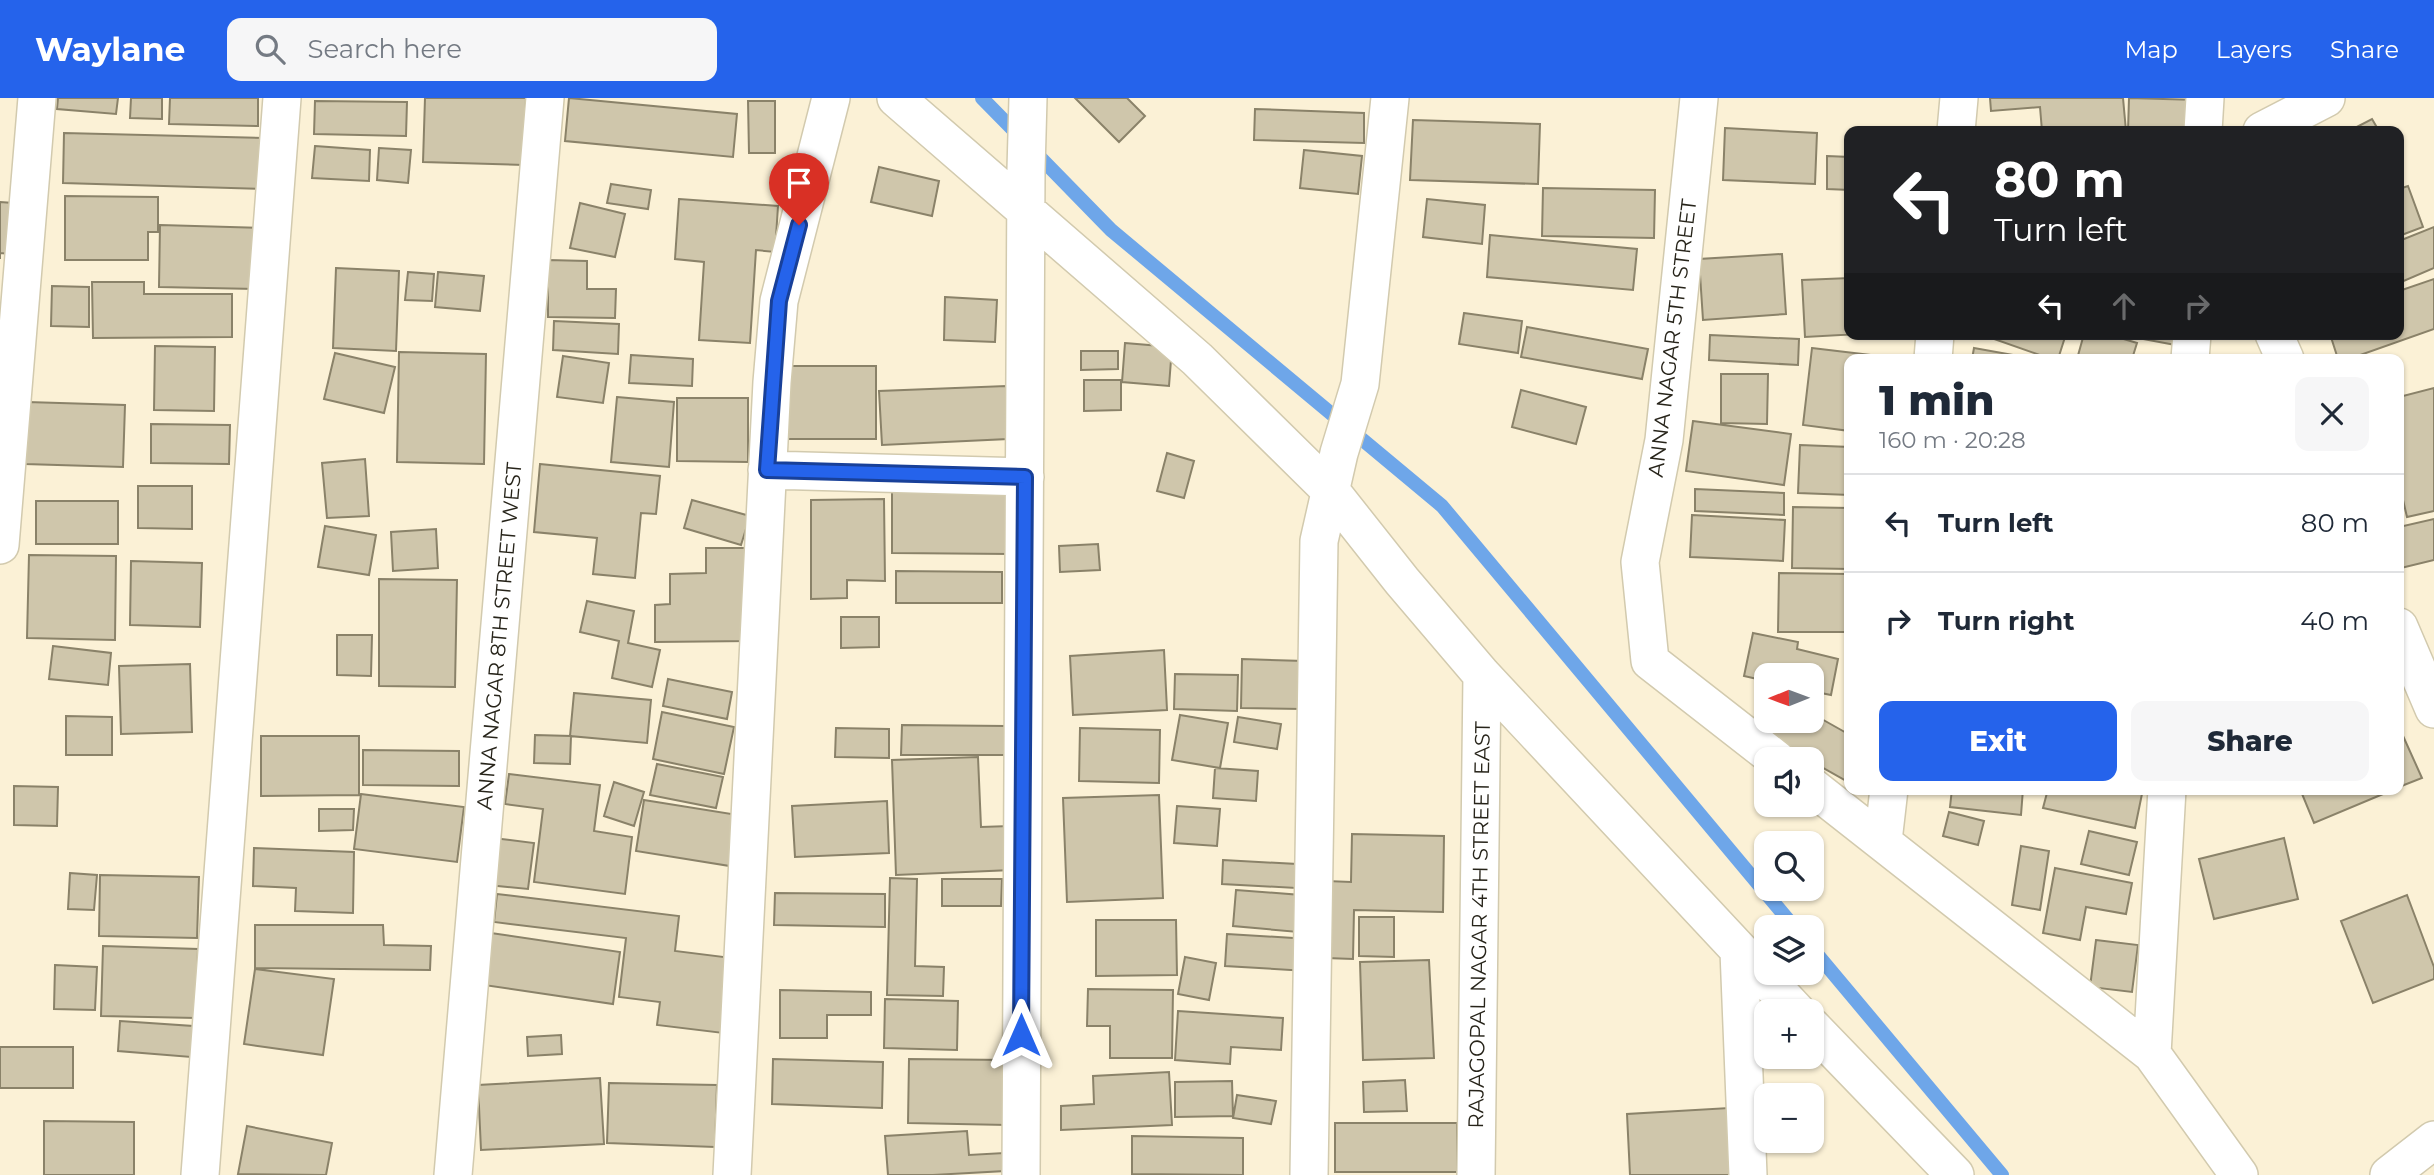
<!DOCTYPE html>
<meta charset="utf-8">
<style>
:root{--surface:#fff;--page:#f6f6f7;--text:#1f2937;--muted:#747a83;--line:#e0e1e3;--accent:#2563eb}
body{margin:0;font-family:Montserrat,sans-serif;background:var(--page);color:var(--text);height:100vh;display:flex;flex-direction:column;font-size:26px;white-space:nowrap}
*{box-sizing:border-box;margin:0}
p{font-size:23px;color:var(--muted)}
.icon{flex:none;width:38px;height:38px;fill:none;stroke:currentColor;stroke-width:2;stroke-linecap:round;stroke-linejoin:round}
.map{position:relative;flex:1;overflow:hidden}
.sheet{position:absolute;left:1844px;top:256px;width:560px;height:441px;display:flex;flex-direction:column;background:var(--surface);border-radius:14px;box-shadow:0 2px 5px #0004}
.sheet>*{flex:none}
.banner{position:absolute;left:1844px;top:28px;width:560px;height:214px;border-radius:14px;box-shadow:0 2px 5px #0004;background:#202124;color:#fff;overflow:hidden}
.needle{width:46px;rotate:269deg}
.fabs{position:absolute;left:1754px;top:565px;display:grid;gap:14px}
.fabs a{display:grid;place-items:center;width:70px;height:70px;border-radius:14px;background:var(--surface);box-shadow:0 2px 5px #0004;font-size:35px}
.pin{position:absolute;display:grid;place-items:center;width:60px;height:60px;color:#fff;margin:-72px -30px;border-radius:50% 50% 50% 0;rotate:-45deg;box-shadow:0 0 7px #0007}
.pin .icon{rotate:45deg}
.me{position:absolute;width:77px;margin:-38px;rotate:0deg;stroke-linejoin:round;filter:drop-shadow(0 0 5px #0008)}
.turn{display:flex;align-items:center;gap:24px;height:147px;padding:0 35px;font-size:32px}
.turn .icon{width:91px;height:91px;stroke-width:2.5}
.turn b{display:block;font-size:49px;line-height:60px}
.lanes{display:flex;align-items:center;height:66px;padding:0 35px;background:#0003;justify-content:center;gap:35px;direction:ltr}
.lanes .off{opacity:.35}
.round{display:grid;place-items:center;flex:none;width:74px;height:74px;border-radius:14px;background:var(--page)}
.headline{display:flex;align-items:center;justify-content:space-between;height:119px;padding:0 35px}
h1{font-size:42px;font-weight:800;line-height:52px}
.button{display:flex;gap:14px;margin-top:auto;padding:14px 35px}
.button a{flex:1;height:80px;border-radius:14px;background:var(--accent);color:#fff;font-size:28px;font-weight:800;line-height:80px;text-align:center}
.button a+a{background:var(--page);color:var(--text)}
ul{padding:0;list-style:none}
li{display:flex;align-items:center;gap:21px;height:98px;padding:0 35px;border-top:2px solid var(--line)}
li div{flex:1}
li b{display:block;font-size:26px}
li em{font-style:normal}
header{display:flex;align-items:center;gap:42px;box-sizing:border-box;height:98px;padding:0 35px;background:var(--accent);color:#fff}
header strong{font-size:33px}
nav{display:flex;gap:38px;margin-inline-start:auto;font-size:24px}
.search{width:490px;height:63px;background:var(--page);display:flex;align-items:center;gap:18px;box-sizing:border-box;padding:0 24px;border-radius:14px;color:var(--muted);font-size:26px}
.map>svg:first-child{display:block}
.lines{fill:none;stroke-linecap:round;stroke-linejoin:round}
.stream{stroke:#6ea6e9;stroke-width:14}
.building{fill:#cfc6ab;stroke:#8a8269;stroke-width:2}
.minor-casing{stroke:#d2caae;stroke-width:40}
.minor{stroke:#fff;stroke-width:37}
.route-casing{stroke:#184099;stroke-width:18}
.route{stroke:#2563eb;stroke-width:12}
.labels{text-anchor:middle;dominant-baseline:central;stroke-width:5;stroke-linejoin:round;paint-order:stroke}
.street-label{font-size:21px;fill:#27241a;stroke:#fff}
</style>
<header>
<strong>Waylane</strong>
<div class="search"><svg class="icon" aria-label="search" viewBox="0 0 24 24"><circle cx="10" cy="10" r="6"/><path d="M15 15l6 6"/></svg>Search here</div>
<nav><a>Map</a><a>Layers</a><a>Share</a></nav>
</header>
<div class="map">
<svg width="2434" height="1077" viewBox="0 0 2434 1077">
<rect width="100%" height="100%" fill="#fbf1d6"/>
<g class="lines">
<path class="stream" d="M982,0L1111,132L1442,408L1795,830
M1811,849L2002,1077"/>
</g>
<path class="building" d="M58,0H118L116,16L57,11Z
M131,0H162V21L130,20Z
M170,0H258V28L169,26Z
M425,0H526L524,67L423,64Z
M569,0L737,16L733,59L565,43Z
M1075,0H1127L1145,18L1119,44Z
M1990,0H2123L2126,33H2042L2040,9L1991,13Z
M2129,0L2198,2L2197,33H2128Z
M315,3L407,4L406,38L314,36Z
M748,3H775V55H749Z
M1255,11L1364,15V45L1254,42Z
M2372,21L2379,33H2349Z
M1413,22L1540,26L1538,86L1410,82Z
M1725,30L1817,35L1815,86L1723,82Z
M64,35L263,40L262,91L63,85Z
M315,48L370,52L369,83L312,80Z
M379,50L411,52L408,85L377,82Z
M1304,52L1362,58L1358,96L1300,90Z
M1827,58L1850,59V92L1827,91Z
M879,69L939,83L932,118L871,104Z
M611,86L651,92L648,111L607,105Z
M2408,88L2423,129L2399,138V91Z
M1543,90L1655,92L1654,140L1542,138Z
M65,98L158,99V134H148V162H65Z
M679,101L778,108L775,154L756,152L750,245L699,242L704,164L675,161Z
M1427,101L1485,107L1482,146L1423,139Z
M0,104L13,105L10,156L0,155V161Z
M580,105L625,116L615,159L570,150Z
M160,127L261,130L260,191L159,189Z
M2434,129V170L2399,185V143Z
M1490,137L1637,151L1633,192L1487,179Z
M1782,156L1786,216L1703,222L1699,161Z
M548,162L587,163V191H616L615,220L548,219Z
M336,170L399,173L396,253L333,250Z
M408,174L434,176L432,203L405,202Z
M438,174L484,178L480,213L435,209Z
M1850,180V236H1859L1805,239L1802,182Z
M2434,181V231L2349,261H2338L2330,236H2399V193Z
M92,184H144V196H232V239L93,240Z
M52,188L89,189V229L51,228Z
M945,199L997,202L995,244L944,242Z
M1464,215L1522,223L1518,255L1459,246Z
M554,223L619,226L618,256L553,252Z
M1527,229L1648,251L1642,281L1521,259Z
M1980,236H2066L2058,261H2051Z
M2084,236H2107L2137,245L2132,261H2077Z
M2144,236H2183L2181,248L2143,241Z
M1710,237L1799,241L1798,267L1709,262Z
M1125,245L1172,249L1169,288L1122,284Z
M155,248L215,249L214,313L154,312Z
M1812,250L1896,260L1850,261V333L1803,327Z
M1974,250L2035,261H1972Z
M1081,253H1118V271L1081,272Z
M399,254L486,256L484,366L397,364Z
M335,255L395,269L384,315L324,301Z
M631,257L693,261L692,288L629,285Z
M563,258L609,265L603,305L557,299Z
M779,268H876V341H779Z
M1721,276H1768L1767,326L1721,325Z
M1084,282H1121V312L1084,313Z
M1006,288L1008,341L882,347L879,293Z
M2434,290V413L2407,419L2399,385V299Z
M1521,292L1586,309L1576,346L1512,329Z
M617,299L674,304L669,369L611,364Z
M677,300H748V364L677,363Z
M27,304L125,307L123,369L25,366Z
M1693,323L1791,336L1784,387L1686,373Z
M151,326L230,327L229,366L151,365Z
M1800,347L1850,349V397L1798,395Z
M1167,355L1194,363L1184,400L1157,393Z
M365,361L369,418L327,420L322,365Z
M540,366L660,378L656,416L641,415L635,480L593,476L597,440L534,434Z
M138,388H192V431L138,430Z
M1695,391L1784,395V417L1695,413Z
M892,394H1010V456L892,455Z
M884,401L885,483L847,482V500L811,501V402Z
M692,402L750,418L741,447L684,430Z
M36,403H118V446H36Z
M1793,409L1850,410V471L1792,470Z
M1692,417L1785,422L1783,463L1690,459Z
M2434,421V462L2401,470L2399,429Z
M325,428L376,437L369,477L318,469Z
M436,431L438,470L393,473L391,434Z
M1098,446L1100,472L1060,474L1059,448Z
M706,450H749L750,543L655,544V507L670,506V476L706,475Z
M29,457L116,458L115,542L27,540Z
M131,463L202,465L200,529L130,527Z
M896,473L1002,474V505H896Z
M1779,475L1850,476V534H1778Z
M379,481L457,482L455,589L379,588Z
M587,503L634,513L628,545L660,552L652,589L612,580L619,543L580,534Z
M841,519H879V549L841,550Z
M1753,535L1798,544L1797,551L1838,561L1831,597L1811,593V578H1766V583L1744,578Z
M337,537H372L371,578L337,577Z
M53,548L111,555L108,587L49,581Z
M1164,552L1167,612L1073,617L1070,558Z
M1242,561L1304,563L1302,611L1241,610Z
M190,566L192,634L121,636L119,568Z
M1175,576L1238,577L1237,613L1174,611Z
M668,581L732,594L727,621L663,608Z
M574,595L651,602L647,645L570,638Z
M662,614L734,629L724,676L653,661Z
M1811,615L1850,637V685L1761,635L1767,623H1811Z
M1180,617L1228,625L1220,670L1172,662Z
M66,618L112,619V657H66Z
M1238,619L1281,626L1277,651L1234,644Z
M902,627L1006,628V657H901Z
M2399,629L2422,680L2399,689Z
M836,630L889,631V660L835,659Z
M1080,630L1160,632L1159,685L1079,683Z
M535,637L571,638L570,666L534,665Z
M261,638H359V697L261,698Z
M363,652L459,653V688L363,687Z
M978,659L981,729L1010,728L1012,772L896,777L892,662Z
M657,666L723,679L716,710L650,697Z
M1215,670L1258,673L1256,703L1213,700Z
M509,676L600,687L594,733L632,739L625,796L534,784L543,711L505,706Z
M614,684L644,694L634,728L604,718Z
M14,688L58,689L57,728L14,727Z
M1952,691H2023L2021,717L1950,709Z
M2048,691H2143L2135,730L2043,710Z
M2300,691H2395L2314,725Z
M361,696L464,709L457,764L354,751Z
M1159,697L1163,800L1067,804L1063,700Z
M644,702L744,718L736,769L636,753Z
M887,703L889,755L795,759L792,708Z
M1177,708L1220,711L1217,748L1174,745Z
M319,711H354L353,732L319,733Z
M1949,714L1984,723L1978,747L1943,738Z
M2089,733L2137,744L2129,777L2081,766Z
M1352,736L1444,738L1443,814L1354,812L1353,861L1326,860L1327,783L1351,784Z
M493,740L534,745L528,791L488,787Z
M2284,740L2298,801L2214,821L2199,761Z
M2021,748L2049,753L2040,812L2012,807Z
M254,750L354,754L353,815L295,813L296,790L253,788Z
M1223,762L1297,766L1296,790L1222,786Z
M2055,770L2132,785L2126,816L2086,809L2080,842L2043,835Z
M70,775L97,777L94,812L68,811Z
M100,777L199,779L197,840L99,838Z
M890,780L917,781L915,868L944,869L943,898L887,897Z
M942,781H1002L1001,808H942Z
M1236,792L1301,797L1298,834L1233,828Z
M775,795L885,796V829L774,827Z
M497,796L679,818L675,853L732,860L723,935L657,927L660,904L619,899L626,840L494,824Z
M2407,797L2434,869V881L2373,905L2341,823Z
M1359,819H1394V859L1359,858Z
M1096,822H1176L1177,877L1096,878Z
M255,827H383L384,847L431,848L430,872L255,870Z
M484,834L620,854L613,906L477,886Z
M1227,836L1309,841L1307,873L1225,868Z
M2096,842L2138,847L2132,894L2090,889Z
M103,848L198,851L196,920L101,918Z
M1185,859L1216,865L1209,902L1178,896Z
M1429,862L1434,960L1363,962L1360,864Z
M55,867L97,869L95,912L54,911Z
M255,871L334,881L323,957L244,946Z
M1088,891L1173,892L1172,960H1110V928H1087Z
M780,892L871,894V917H827V940H780Z
M885,901L958,903L957,952L884,950Z
M1178,913L1283,920L1281,952L1231,949L1230,966L1175,962Z
M120,923L193,928L191,959L118,953Z
M561,937L562,956L528,958L527,939Z
M0,949H73V990H0Z
M773,961L883,964L882,1010L772,1006Z
M909,961L1008,962L1007,1027L908,1025Z
M1169,974L1172,1027L1061,1032V1008L1094,1006L1093,978Z
M600,980L604,1046L481,1052L478,987Z
M1405,982L1407,1013L1364,1014L1363,984Z
M1232,983L1233,1018L1175,1019V984Z
M609,985L717,987L715,1049L607,1045Z
M1237,997L1276,1003L1271,1026L1233,1020Z
M1729,1010L1732,1077H1630L1627,1016Z
M44,1023L134,1024V1077H44Z
M1335,1025H1457V1074H1335Z
M247,1028L332,1045L326,1077L238,1076Z
M967,1033L969,1057L1004,1055L1005,1073L933,1077H888L885,1038Z
M1132,1038L1243,1040V1077L1132,1076Z"/>
<g class="lines">
<g class="minor-casing">
<path id="minor" d="M896,0L1197,261L1330,392L1402,483L1482,577L1797,914
M1699,0L1664,342L1640,464L1650,563L1777,662
M1956,33L1959,0
M2203,33L2205,0
M2262,33L2326,0
M2274,236L2285,261
M1933,261L1935,236
M2190,261L2192,236
M767,372L1025,379
M0,447L37,0
M2399,529L2434,611
M1811,688L2152,956L2239,1077
M1883,743L1889,691
M1739,853L1748,1077
M1811,928L1955,1077
M2152,956L2167,691
M200,1077L282,0
M453,1077L545,0
M732,1077L772,284L779,203L831,0
M1021,1077L1026,72L1028,0
M1309,1077L1319,443L1339,355L1360,286L1390,0
M1476,1077L1482,577
M2389,1077L2434,1042"/>
</g>
<use href="#minor" class="minor"/>
</g>
<g class="lines">
<g class="route-casing">
<path id="route" d="M799,127L779,203L767,372L1025,379L1021,937"/>
</g>
<use href="#route" class="route"/>
</g>
<g class="labels">
<g class="street-label">
<text transform="translate(1672 240) rotate(-83)">ANNA NAGAR 5TH STREET</text>
<text transform="translate(499 538) rotate(-85)">ANNA NAGAR 8TH STREET WEST</text>
<text transform="translate(1479 827) rotate(-89)">RAJAGOPAL NAGAR 4TH STREET EAST</text>
</g>
</g>
</svg>
<div class="fabs">
<a><svg class="needle" viewBox="-14 -14 28 28"><path d="M0-13l5 13h-10z" fill="#e53935"/><path d="M0 13l5-13h-10z" fill="#747a83"/></svg></a>
<a><svg class="icon" aria-label="sound" viewBox="0 0 24 24"><path d="M4 9h4l5-4v14l-5-4H4zM17 9q2 3 0 6"/></svg></a>
<a><svg class="icon" aria-label="search" viewBox="0 0 24 24"><circle cx="10" cy="10" r="6"/><path d="M15 15l6 6"/></svg></a>
<a><svg class="icon" aria-label="layers" viewBox="0 0 24 24"><path d="M12 4l9 5-9 5-9-5zM3 14l9 5 9-5"/></svg></a>
<a>+</a>
<a>−</a>
</div>
<div class="pin" style="left:799px;top:127px;background:#d93025"><svg class="icon" aria-label="arrive" viewBox="0 0 24 24"><path d="M6 21V4h12l-3 4 3 4H6"/></svg></div>
<svg class="me" style="left:1021px;top:937px" viewBox="-20 -20 40 40"><path d="M0-17L14 15 0 8-14 15z" fill="#2563eb" stroke="#fff" stroke-width="4"/></svg>
<div class="banner">
<div class="turn"><svg class="icon" aria-label="left" viewBox="0 0 24 24"><path d="M17 20v-9H6M10 6l-5 5 5 5"/></svg><div><b>80 m</b>Turn left</div></div>
<div class="lanes"><svg class="icon" aria-label="left" viewBox="0 0 24 24"><path d="M17 20v-9H6M10 6l-5 5 5 5"/></svg><svg class="icon off" aria-label="ahead" viewBox="0 0 24 24"><path d="M12 20V5M6 11l6-6 6 6"/></svg><svg class="icon off" aria-label="right" viewBox="0 0 24 24"><path d="M7 20v-9h11M14 6l5 5-5 5"/></svg></div>
</div>
<section class="sheet">
<div class="headline"><div><h1>1 min</h1><p>160 m · 20:28</p></div><a class="round"><svg class="icon" aria-label="close" viewBox="0 0 24 24"><path d="M6 6l12 12M18 6L6 18"/></svg></a></div>
<ul>
<li><svg class="icon" aria-label="left" viewBox="0 0 24 24"><path d="M17 20v-9H6M10 6l-5 5 5 5"/></svg><div><b>Turn left</b></div><em>80 m</em></li>
<li><svg class="icon" aria-label="right" viewBox="0 0 24 24"><path d="M7 20v-9h11M14 6l5 5-5 5"/></svg><div><b>Turn right</b></div><em>40 m</em></li>
</ul>
<div class="button"><a>Exit</a><a>Share</a></div>
</section>
</div>
